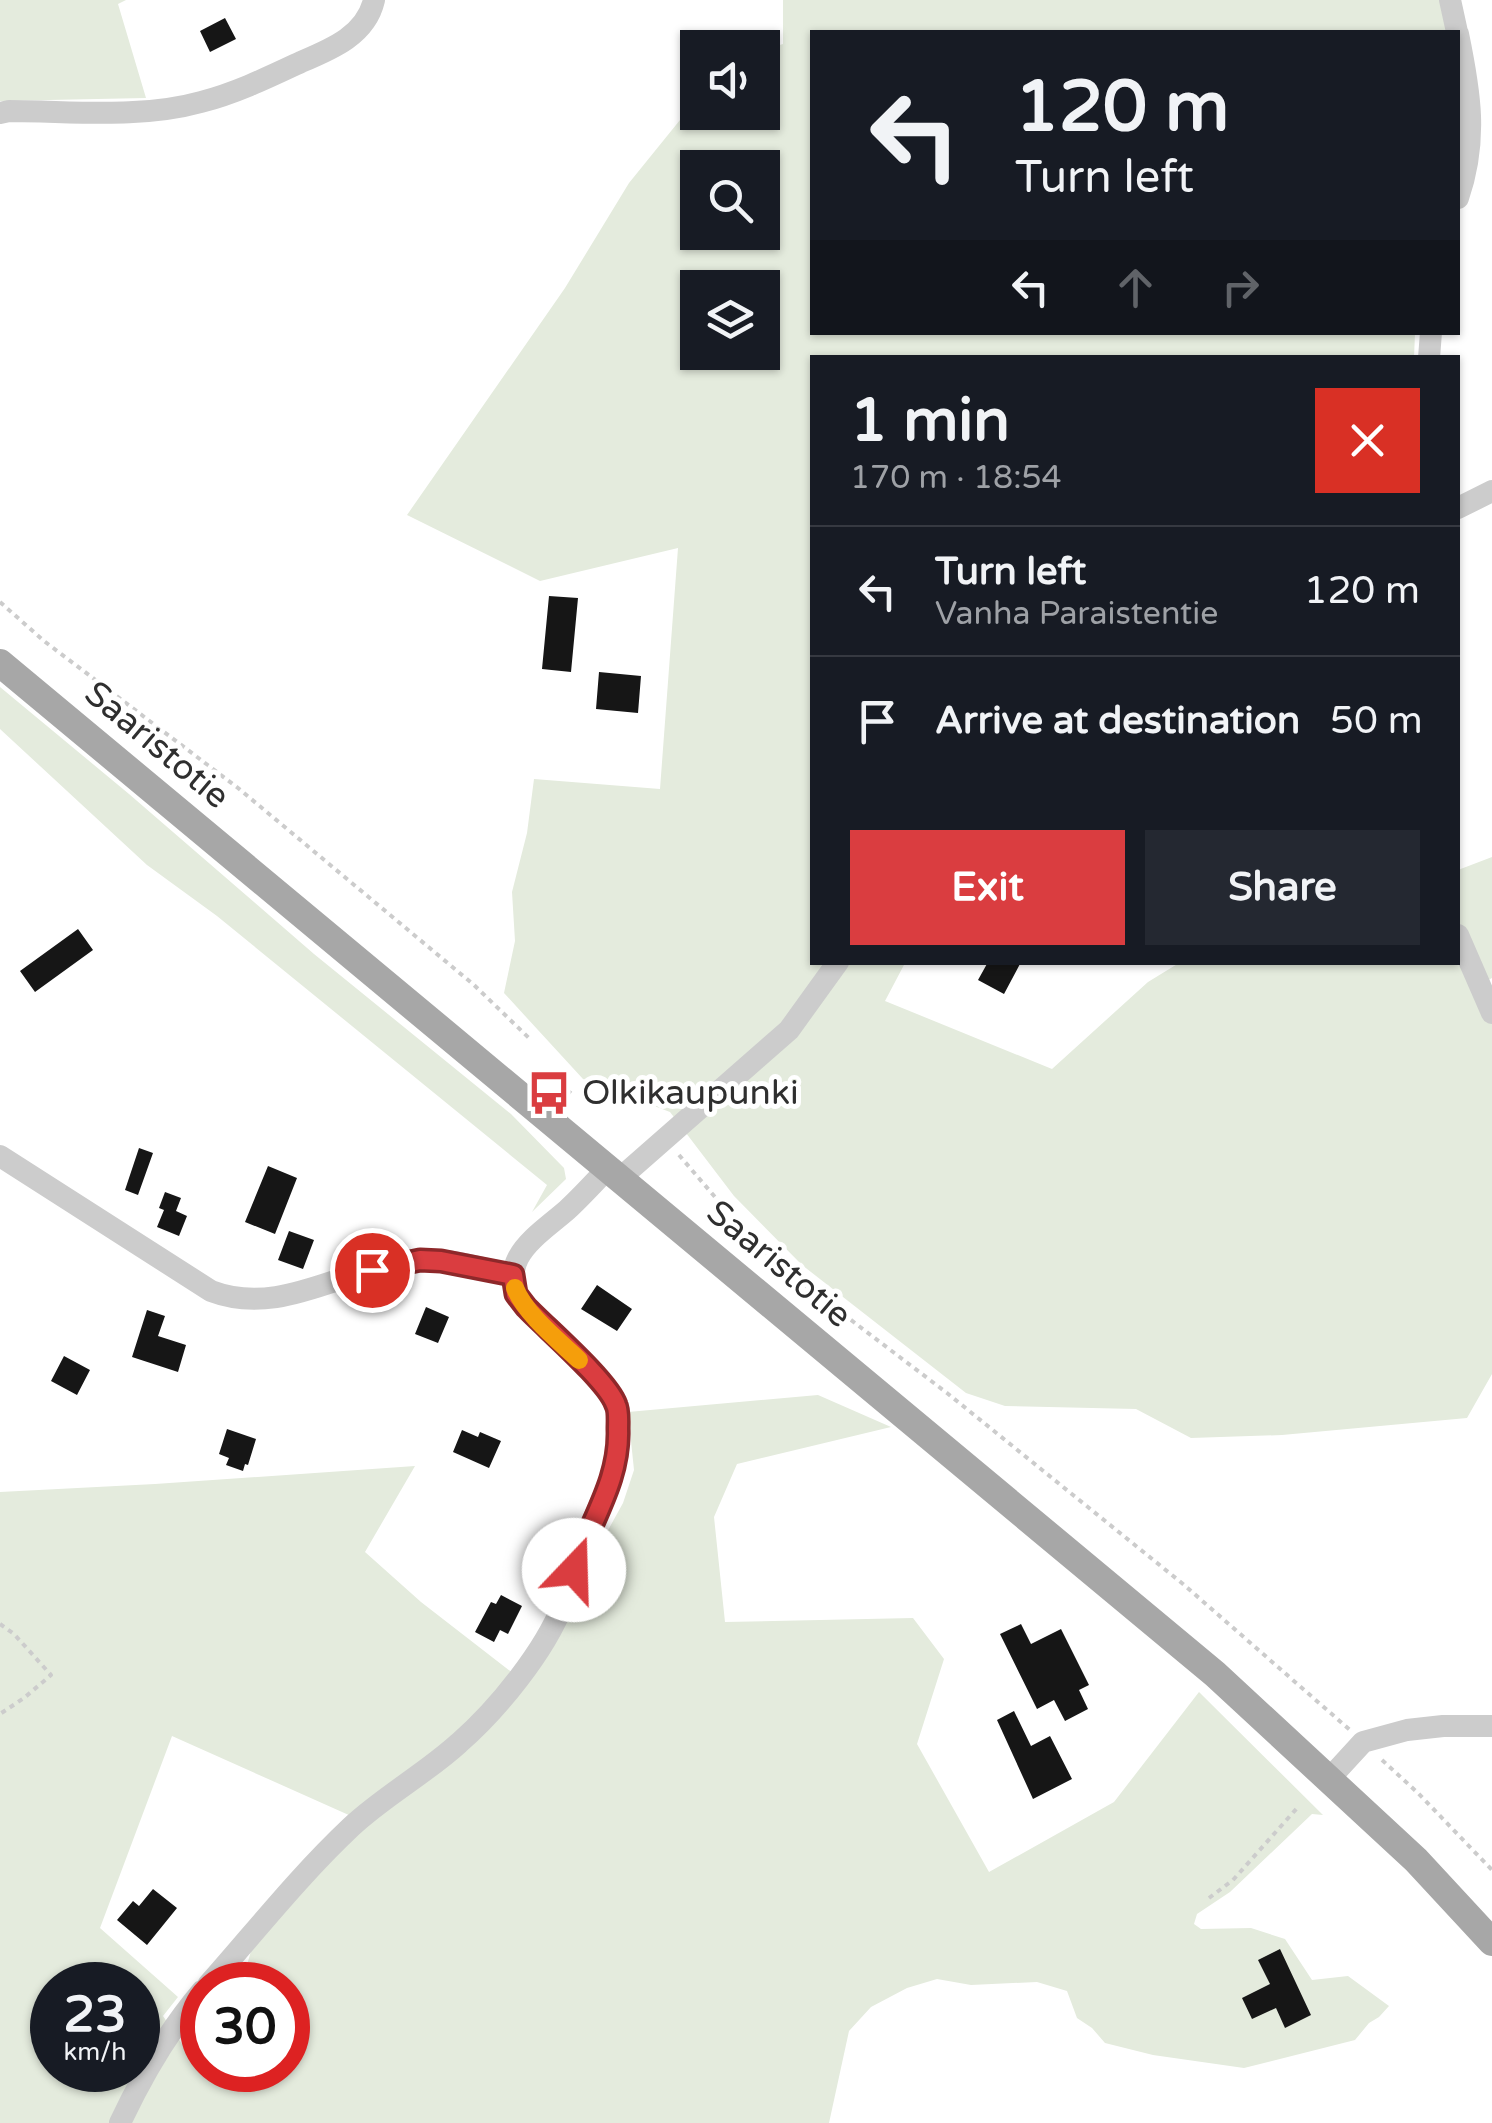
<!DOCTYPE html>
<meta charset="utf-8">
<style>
:root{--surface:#171b24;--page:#242831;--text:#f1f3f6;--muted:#9ea1a6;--line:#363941;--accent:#da3d40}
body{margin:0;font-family:"Varela Round",sans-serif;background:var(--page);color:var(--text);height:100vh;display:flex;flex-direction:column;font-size:38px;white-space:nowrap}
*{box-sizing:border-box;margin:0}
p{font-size:32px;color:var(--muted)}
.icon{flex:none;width:55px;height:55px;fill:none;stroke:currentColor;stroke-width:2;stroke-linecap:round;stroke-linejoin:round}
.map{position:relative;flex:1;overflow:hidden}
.side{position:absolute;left:810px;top:355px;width:650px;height:610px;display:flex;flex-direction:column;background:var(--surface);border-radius:0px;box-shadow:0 2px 8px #0004}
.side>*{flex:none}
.banner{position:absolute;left:810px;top:30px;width:650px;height:305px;border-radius:0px;box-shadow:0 2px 8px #0004;background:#171b24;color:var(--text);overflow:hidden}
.fabs{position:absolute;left:680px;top:30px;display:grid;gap:20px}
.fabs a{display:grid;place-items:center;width:100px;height:100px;border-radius:0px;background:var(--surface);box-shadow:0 2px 8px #0004;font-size:50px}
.speed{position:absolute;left:30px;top:1962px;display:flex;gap:20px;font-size:50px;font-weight:700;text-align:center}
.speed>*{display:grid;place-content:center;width:130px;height:130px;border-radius:50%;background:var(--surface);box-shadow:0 2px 8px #0004;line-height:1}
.speed small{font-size:25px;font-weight:400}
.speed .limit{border:15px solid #d22;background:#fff;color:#111}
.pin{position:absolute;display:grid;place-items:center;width:85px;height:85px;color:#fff;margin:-42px;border:5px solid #fff;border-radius:50%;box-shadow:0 2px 10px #0007}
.me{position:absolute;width:110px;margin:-55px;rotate:21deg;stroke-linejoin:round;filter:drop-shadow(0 0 8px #0008)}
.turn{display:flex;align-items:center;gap:35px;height:210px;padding:0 40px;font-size:45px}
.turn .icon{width:130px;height:130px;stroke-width:2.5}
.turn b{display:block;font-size:70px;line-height:85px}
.lanes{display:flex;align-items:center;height:95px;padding:0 40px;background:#0003;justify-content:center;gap:50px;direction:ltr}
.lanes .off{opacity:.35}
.round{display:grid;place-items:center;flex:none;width:105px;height:105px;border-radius:0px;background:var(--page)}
.head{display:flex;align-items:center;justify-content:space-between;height:170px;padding:0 40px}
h1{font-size:60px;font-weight:700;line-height:75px}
.cta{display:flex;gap:20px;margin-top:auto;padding:20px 40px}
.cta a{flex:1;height:115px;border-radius:0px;background:var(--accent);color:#fff;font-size:40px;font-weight:700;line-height:115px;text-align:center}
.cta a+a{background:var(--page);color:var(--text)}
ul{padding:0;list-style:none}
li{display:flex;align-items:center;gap:30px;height:130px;padding:0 40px;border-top:2px solid var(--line)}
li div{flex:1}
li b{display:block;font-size:38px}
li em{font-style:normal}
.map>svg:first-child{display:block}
.green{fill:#e4ebdd;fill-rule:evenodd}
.building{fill:#161616}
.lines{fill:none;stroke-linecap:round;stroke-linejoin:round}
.path{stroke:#ccc;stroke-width:4;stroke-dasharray:5 5;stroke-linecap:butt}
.minor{stroke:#ccc;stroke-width:22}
.major{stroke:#a7a7a7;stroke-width:28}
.route-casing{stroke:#8e282a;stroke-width:25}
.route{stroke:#da3d40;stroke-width:18}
.slow{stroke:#f59e0b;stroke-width:18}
.labels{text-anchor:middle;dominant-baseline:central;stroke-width:10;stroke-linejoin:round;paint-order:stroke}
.street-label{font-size:35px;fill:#2f2f2f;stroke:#fff}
.poi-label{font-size:35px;fill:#2f2f2f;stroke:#fff;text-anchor:start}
</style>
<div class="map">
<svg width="1492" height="2123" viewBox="0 0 1492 2123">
<rect width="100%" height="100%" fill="#fff"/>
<path class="green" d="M0,0H126L118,4L146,98L0,101Z
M783,0H1444L1452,32H812V332L1415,333L1414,358H812V962L905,963L885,1001L1052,1069L1148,982L1179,963L1458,962V870L1492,857V978L1479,985L1492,1013V1374L1467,1418L1282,1435L1191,1438L1136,1409L1005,1406L966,1393L802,1265L734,1196L670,1112L583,1079L504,993L515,941L512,892L527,833L534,779L660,789L678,548L540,581L407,515L565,288L629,183L697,99L698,112H762L763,50L783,44ZM698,168H762V232H698ZM698,288H762V352H698Z
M0,687L129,794L314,954L511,1114L564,1168L566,1179L532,1212L547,1185L217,916L147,865L0,729Z
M818,1395L891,1427L737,1464L714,1517L725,1622L913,1618L944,1659L917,1744L989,1872L1114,1802L1199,1692L1323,1815L1312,1814L1230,1892L1197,1914L1194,1924L1201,1929L1251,1928L1285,1939L1312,1980L1348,1976L1389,2006L1379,2017L1369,2023L1355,2040L1244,2068L1153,2055L1105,2043L1092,2028L1077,2018L1067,1991L1037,1982L971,1985L937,1979L907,1988L871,2007L849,2031L829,2123H0V1492L155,1484L415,1466L365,1552L421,1602L514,1674L462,1729L427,1758L388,1785L351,1816L172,1736L100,1928L178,1997L163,2016L182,2044L202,2022V2070H288V1985H234L245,1972L251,1951L297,1893L343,1844L375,1818L440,1771L474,1740L503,1711L550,1648L587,1581L601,1543L623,1503L634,1470L628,1412ZM52,1985H138V2070H52Z"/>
<path class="building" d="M225,18L236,39L210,52L200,31Z
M549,596L578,598L571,672L542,669Z
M599,672L641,676L638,713L596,709Z
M78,929L93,950L35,992L20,971Z
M988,962H1021L1004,994L978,980Z
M139,1148L153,1153L138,1195L125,1190Z
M268,1166L297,1178L275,1234L245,1222Z
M165,1192L181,1198L176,1211L187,1216L179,1236L157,1227L164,1210L159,1208Z
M289,1231L314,1240L303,1269L278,1260Z
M597,1285L632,1309L617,1331L581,1309Z
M426,1307L449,1317L438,1343L415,1334Z
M147,1310L165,1316L158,1336L186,1345L178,1372L132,1357Z
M64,1356L90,1370L77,1395L51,1381Z
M227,1429L256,1439L248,1465L245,1464L243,1471L226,1465L229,1458L219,1454Z
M462,1430L478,1437L480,1432L501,1441L489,1468L453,1452Z
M501,1595L522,1606L508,1634L500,1630L494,1642L475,1632L491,1602L496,1604Z
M1021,1624L1031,1644L1061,1629L1089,1685L1079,1690L1088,1709L1065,1721L1054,1700L1037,1709L1000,1634Z
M1014,1711L1031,1746L1050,1736L1072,1779L1033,1799L997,1720Z
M153,1889L177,1908L147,1945L117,1920L133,1901L139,1906Z
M1280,1949L1311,2015L1285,2028L1276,2008L1252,2019L1242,1998L1270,1984L1258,1960Z"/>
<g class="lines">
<path class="path" d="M0,602L44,641L238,788L474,985L530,1039
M561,1102L572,1089
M679,1155L715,1197L735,1227L801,1282L947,1393L1183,1584L1350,1730
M0,1624L14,1634L51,1675L24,1698L0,1714
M1382,1760L1418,1793L1492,1870
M1209,1898L1233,1880L1298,1807"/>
<path class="minor" d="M1450,0L1457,32
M1458,34C1470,92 1478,140 1458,198
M0,113L9,111C72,111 140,119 201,102C236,93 269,77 301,62C332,49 366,35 374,0
M1429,358L1431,332
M1458,508L1492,491
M1458,935L1492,1013
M0,1156L211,1291C284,1319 349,1263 421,1260C451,1258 484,1269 513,1275
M618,1180L789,1030L838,962
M1330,1778L1363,1742L1407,1730L1443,1726H1492
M208,1985C255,1932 299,1876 351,1827C384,1796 425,1774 459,1743C497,1710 545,1651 563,1604C571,1582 576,1560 585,1539C602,1495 628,1458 617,1408C611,1382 547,1328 526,1307C492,1261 536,1237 567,1210C581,1197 594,1183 607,1169
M120,2123C142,2076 169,2030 202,1991"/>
<path class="major" d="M0,663L1215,1674L1416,1860L1492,1942"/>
</g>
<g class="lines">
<g class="route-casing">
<path id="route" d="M372,1270L420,1260L441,1261L513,1275L516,1294L526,1307C546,1328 608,1381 616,1405C619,1411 618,1422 618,1429C620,1481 590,1521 574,1570"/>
</g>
<use href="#route" class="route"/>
<path class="slow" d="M515,1288C525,1314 559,1341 579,1360"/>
</g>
<defs>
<g id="bus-bare" transform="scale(3.45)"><path d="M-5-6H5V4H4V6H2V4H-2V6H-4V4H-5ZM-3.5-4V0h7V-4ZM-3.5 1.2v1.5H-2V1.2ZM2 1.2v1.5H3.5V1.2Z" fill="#da3d40" stroke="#fff" stroke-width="2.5" paint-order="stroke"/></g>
</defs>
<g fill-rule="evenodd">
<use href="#bus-bare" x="549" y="1093"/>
</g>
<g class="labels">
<g class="street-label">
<text transform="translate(157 745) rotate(40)">Saaristotie</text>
<text transform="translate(779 1264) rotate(40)">Saaristotie</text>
</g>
<g class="poi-label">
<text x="582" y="1093">Olkikaupunki</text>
</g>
</g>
</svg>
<div class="fabs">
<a><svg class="icon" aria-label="sound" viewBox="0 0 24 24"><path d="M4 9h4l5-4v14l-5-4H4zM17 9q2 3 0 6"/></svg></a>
<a><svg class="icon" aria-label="search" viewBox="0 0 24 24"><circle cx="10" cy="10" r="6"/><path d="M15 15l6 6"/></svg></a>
<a><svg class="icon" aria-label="layers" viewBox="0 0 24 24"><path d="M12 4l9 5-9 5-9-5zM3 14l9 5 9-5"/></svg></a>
</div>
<div class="speed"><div>23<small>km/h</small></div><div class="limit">30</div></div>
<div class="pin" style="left:372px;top:1270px;background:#d93025"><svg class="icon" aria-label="arrive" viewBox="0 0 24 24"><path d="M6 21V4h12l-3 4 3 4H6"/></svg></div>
<svg class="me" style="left:574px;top:1570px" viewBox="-20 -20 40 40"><circle r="19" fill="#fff"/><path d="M0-13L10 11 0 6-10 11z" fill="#da3d40"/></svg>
<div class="banner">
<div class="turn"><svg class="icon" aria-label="left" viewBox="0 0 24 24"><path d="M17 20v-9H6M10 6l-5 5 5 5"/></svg><div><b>120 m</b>Turn left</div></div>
<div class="lanes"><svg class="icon" aria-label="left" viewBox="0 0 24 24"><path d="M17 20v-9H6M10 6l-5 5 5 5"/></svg><svg class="icon off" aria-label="ahead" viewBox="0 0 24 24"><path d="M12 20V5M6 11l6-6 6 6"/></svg><svg class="icon off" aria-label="right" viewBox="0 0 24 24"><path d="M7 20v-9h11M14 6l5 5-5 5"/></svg></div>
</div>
<section class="side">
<div class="head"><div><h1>1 min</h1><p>170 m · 18:54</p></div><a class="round" style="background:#d93025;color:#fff"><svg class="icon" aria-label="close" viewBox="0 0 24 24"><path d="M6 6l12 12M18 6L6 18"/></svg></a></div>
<ul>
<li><svg class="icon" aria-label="left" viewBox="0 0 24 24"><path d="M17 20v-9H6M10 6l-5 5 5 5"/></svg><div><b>Turn left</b><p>Vanha Paraistentie</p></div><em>120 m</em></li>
<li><svg class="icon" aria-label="arrive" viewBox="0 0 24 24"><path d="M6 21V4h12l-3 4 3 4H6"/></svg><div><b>Arrive at destination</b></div><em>50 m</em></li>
</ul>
<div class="cta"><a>Exit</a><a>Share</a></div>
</section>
</div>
